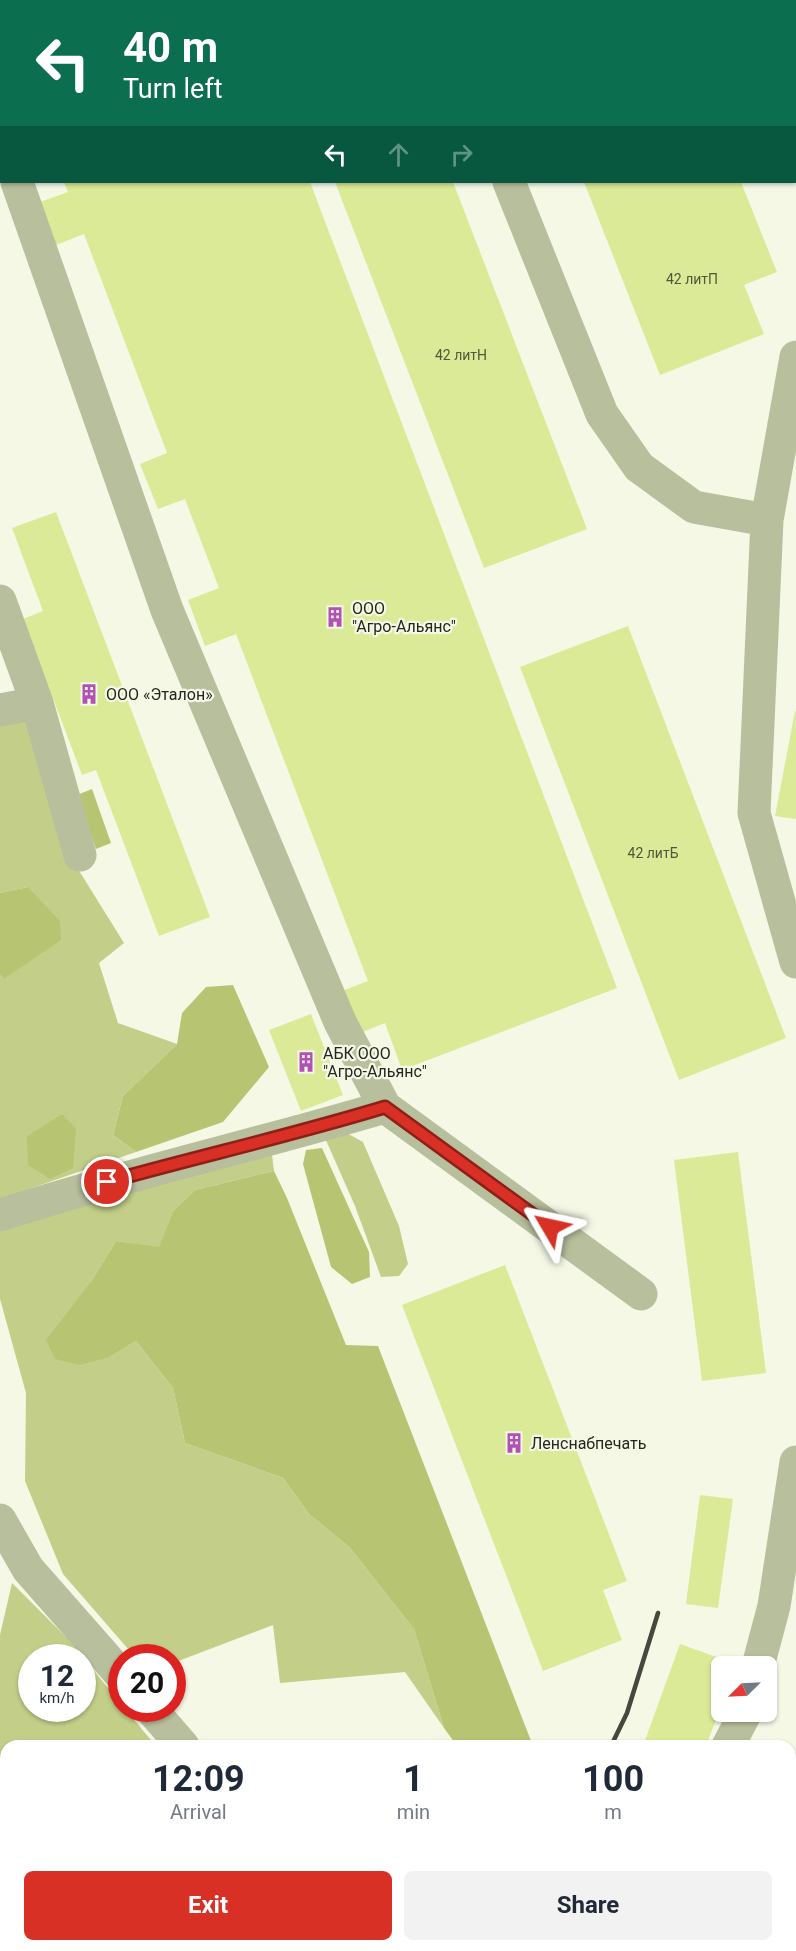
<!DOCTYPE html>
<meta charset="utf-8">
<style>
:root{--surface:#fff;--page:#f2f2f3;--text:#1f2937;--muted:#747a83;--accent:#d93025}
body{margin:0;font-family:Roboto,sans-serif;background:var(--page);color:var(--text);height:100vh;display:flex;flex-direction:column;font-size:22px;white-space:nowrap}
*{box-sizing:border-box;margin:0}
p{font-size:20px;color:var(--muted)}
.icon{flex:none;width:33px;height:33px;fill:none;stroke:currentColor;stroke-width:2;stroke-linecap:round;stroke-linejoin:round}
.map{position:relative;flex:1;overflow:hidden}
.details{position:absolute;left:0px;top:1740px;width:796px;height:212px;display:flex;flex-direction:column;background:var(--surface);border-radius:18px 18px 0 0;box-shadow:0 2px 4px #0004}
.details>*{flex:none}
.hud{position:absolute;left:0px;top:0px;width:796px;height:183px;box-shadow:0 2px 4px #0004;background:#0b6e4f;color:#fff;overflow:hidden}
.needle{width:39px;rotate:246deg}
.controls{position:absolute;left:711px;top:1656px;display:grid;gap:12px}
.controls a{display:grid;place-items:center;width:66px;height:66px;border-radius:9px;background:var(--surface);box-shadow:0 2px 4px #0004;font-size:30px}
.speed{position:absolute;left:18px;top:1644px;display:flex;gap:12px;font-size:30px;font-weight:700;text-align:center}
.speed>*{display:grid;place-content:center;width:78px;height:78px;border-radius:50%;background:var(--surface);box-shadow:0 2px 4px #0004;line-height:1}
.speed small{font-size:15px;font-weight:400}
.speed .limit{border:9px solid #d22;background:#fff;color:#111}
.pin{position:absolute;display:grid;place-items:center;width:51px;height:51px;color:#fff;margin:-26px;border:3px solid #fff;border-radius:50%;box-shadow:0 2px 6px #0007}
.me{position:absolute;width:66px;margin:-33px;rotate:306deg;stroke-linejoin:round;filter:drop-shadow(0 0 4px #0008)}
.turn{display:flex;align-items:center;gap:21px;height:126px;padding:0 24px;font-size:27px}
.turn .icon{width:78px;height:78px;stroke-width:2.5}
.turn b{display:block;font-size:42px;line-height:51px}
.lanes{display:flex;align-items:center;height:57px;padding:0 24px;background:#0003;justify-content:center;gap:30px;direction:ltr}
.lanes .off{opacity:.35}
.eta{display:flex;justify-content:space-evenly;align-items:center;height:102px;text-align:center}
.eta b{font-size:36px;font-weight:700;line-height:42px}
.button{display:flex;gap:12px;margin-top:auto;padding:12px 24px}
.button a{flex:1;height:69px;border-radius:9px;background:var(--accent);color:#fff;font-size:24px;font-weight:700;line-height:69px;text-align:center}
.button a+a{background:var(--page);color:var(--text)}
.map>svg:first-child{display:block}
.green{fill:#c3cf89;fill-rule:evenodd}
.forest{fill:#b7c573}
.building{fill:#dbea96}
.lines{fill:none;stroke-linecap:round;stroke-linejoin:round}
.minor{stroke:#b8bf9c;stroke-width:33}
.rail{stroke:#46473e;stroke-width:4.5}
.route-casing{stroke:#8d1f18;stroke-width:15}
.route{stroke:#d93025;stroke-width:10}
.labels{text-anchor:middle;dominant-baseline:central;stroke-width:4.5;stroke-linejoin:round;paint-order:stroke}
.number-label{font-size:14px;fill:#52563c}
.poi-label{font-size:16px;fill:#24251e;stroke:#f4f8e5;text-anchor:start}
</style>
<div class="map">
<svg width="796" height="1951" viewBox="0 0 796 1951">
<rect width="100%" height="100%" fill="#f4f8e5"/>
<path class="green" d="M29,714L73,861L124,943L99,963L118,1023L177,1044L123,1096L113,1135L136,1152L0,1199V975L4,979L28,887L0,893V718Z
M343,1131L363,1142L399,1226L408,1264L399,1276L381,1277L355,1206L325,1138Z
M271,1147L274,1171L195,1190L173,1211L159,1248L116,1241L90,1283L110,1357L136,1341L173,1388L185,1443L283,1478L309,1514L350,1548L414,1629L444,1728L405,1672L280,1683L273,1625L173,1663L172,1658L135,1657L63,1574L25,1481L26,1393L0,1299V1228Z
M12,1583L70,1641L121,1704L122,1708L125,1709L156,1746H6V1818L0,1819V1635ZM32,1658H82V1708H32Z
M139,1946H318L323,1951H143Z"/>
<path class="forest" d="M92,789L111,843L96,849L77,795Z
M28,887L60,921L61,940L4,979L0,975V893Z
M233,985L269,1067L223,1122L136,1152L113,1135L123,1096L177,1044L182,1013L206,987Z
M62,1114L76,1128L73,1168L50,1179L28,1165L27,1136Z
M322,1148L369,1252L370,1277L352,1284L331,1267L303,1164L306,1150Z
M274,1171L287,1198L346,1345L378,1346L533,1746H457L444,1728L414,1629L350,1548L309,1514L283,1478L185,1443L173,1388L136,1341L110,1357L79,1365L55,1359L46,1340L90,1283L116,1241L159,1247L173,1211L195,1190Z
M6,1818V1946H74L73,1951H0V1819Z"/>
<path class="building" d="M64,182H310L617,988L402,1070L385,1023L358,1034L342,991L368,981L236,634L205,646L188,600L219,588L185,499L158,509L140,464L167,453L84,234L56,245L40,202L68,192Z
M335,182H453L587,529L484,568Z
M584,182H741L777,272L744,285L764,334L660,375Z
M56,512L210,917L159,936L96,770L82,775L23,619L43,611L12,528Z
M628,626L786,1038L679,1080L520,667Z
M795,711L796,712V819L775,816Z
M311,1014L343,1095L301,1111L269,1030Z
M738,1152L766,1373L702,1381L674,1160Z
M505,1265L627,1581L603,1590L622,1640L543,1671L402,1305Z
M700,1495L733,1499L718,1608L686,1604Z
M680,1644L736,1664L735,1666H722V1704L706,1746H643Z"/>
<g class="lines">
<path class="minor" d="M437,0V2
M165,2L169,0
M0,64L2,63
M0,106L2,111
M17,182L167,610L340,1022L385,1107
M509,182L602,414L639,467L694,507L767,520
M796,357L767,520L754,813L796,962
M0,601L37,703L80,855
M0,710L37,703
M0,1215C127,1174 257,1145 385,1107L641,1294
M0,1520L28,1569L122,1676
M758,1666L774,1606L796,1462
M150,1708L183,1746
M728,1746L746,1712
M359,1946L363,1951
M571,1951L576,1946"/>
<path class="rail" d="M611,1746L627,1713L658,1613
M467,1951L472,1946"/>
</g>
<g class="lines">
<g class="route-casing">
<path id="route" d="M107,1182C200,1156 293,1135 385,1107L550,1227"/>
</g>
<use href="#route" class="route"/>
</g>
<defs>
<g id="building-bare" transform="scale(1.62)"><path d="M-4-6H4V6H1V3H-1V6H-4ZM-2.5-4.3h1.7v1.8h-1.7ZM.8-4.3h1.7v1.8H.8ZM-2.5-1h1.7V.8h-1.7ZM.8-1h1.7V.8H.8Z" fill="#b350b6" stroke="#f4f8e5" stroke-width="2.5" paint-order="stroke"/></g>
</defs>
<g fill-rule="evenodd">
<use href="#building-bare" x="335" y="617"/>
<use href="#building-bare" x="89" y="694"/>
<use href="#building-bare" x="306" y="1062"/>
<use href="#building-bare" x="514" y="1443"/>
</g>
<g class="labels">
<g class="number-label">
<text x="692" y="279">42 литП</text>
<text x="461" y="355">42 литН</text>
<text x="653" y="853">42 литБ</text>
</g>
<g class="poi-label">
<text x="352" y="608">ООО<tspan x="352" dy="18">"Агро-Альянс"</tspan></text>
<text x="106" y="694">ООО «Эталон»</text>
<text x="323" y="1053">АБК ООО<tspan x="323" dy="18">"Агро-Альянс"</tspan></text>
<text x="531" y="1443">Ленснабпечать</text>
</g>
</g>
</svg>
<div class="controls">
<a><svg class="needle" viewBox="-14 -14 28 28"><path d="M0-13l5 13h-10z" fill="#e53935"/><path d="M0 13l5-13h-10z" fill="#747a83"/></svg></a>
</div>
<div class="speed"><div>12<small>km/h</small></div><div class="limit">20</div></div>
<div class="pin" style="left:107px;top:1182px;background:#d93025"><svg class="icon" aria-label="arrive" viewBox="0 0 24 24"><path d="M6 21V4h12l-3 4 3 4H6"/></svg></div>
<svg class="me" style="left:550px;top:1227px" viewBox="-20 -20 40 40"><path d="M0-17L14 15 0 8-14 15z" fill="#d93025" stroke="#fff" stroke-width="4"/></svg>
<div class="hud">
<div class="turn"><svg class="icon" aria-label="left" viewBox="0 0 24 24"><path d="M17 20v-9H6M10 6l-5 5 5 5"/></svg><div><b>40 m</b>Turn left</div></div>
<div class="lanes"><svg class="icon" aria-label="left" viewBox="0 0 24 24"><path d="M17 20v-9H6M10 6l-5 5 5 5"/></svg><svg class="icon off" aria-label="ahead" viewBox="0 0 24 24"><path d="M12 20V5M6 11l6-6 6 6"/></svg><svg class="icon off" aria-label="right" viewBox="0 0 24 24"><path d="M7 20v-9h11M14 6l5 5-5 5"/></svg></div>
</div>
<section class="details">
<div class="eta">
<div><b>12:09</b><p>Arrival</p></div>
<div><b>1</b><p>min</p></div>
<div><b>100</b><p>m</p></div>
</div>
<div class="button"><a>Exit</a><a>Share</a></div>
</section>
</div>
